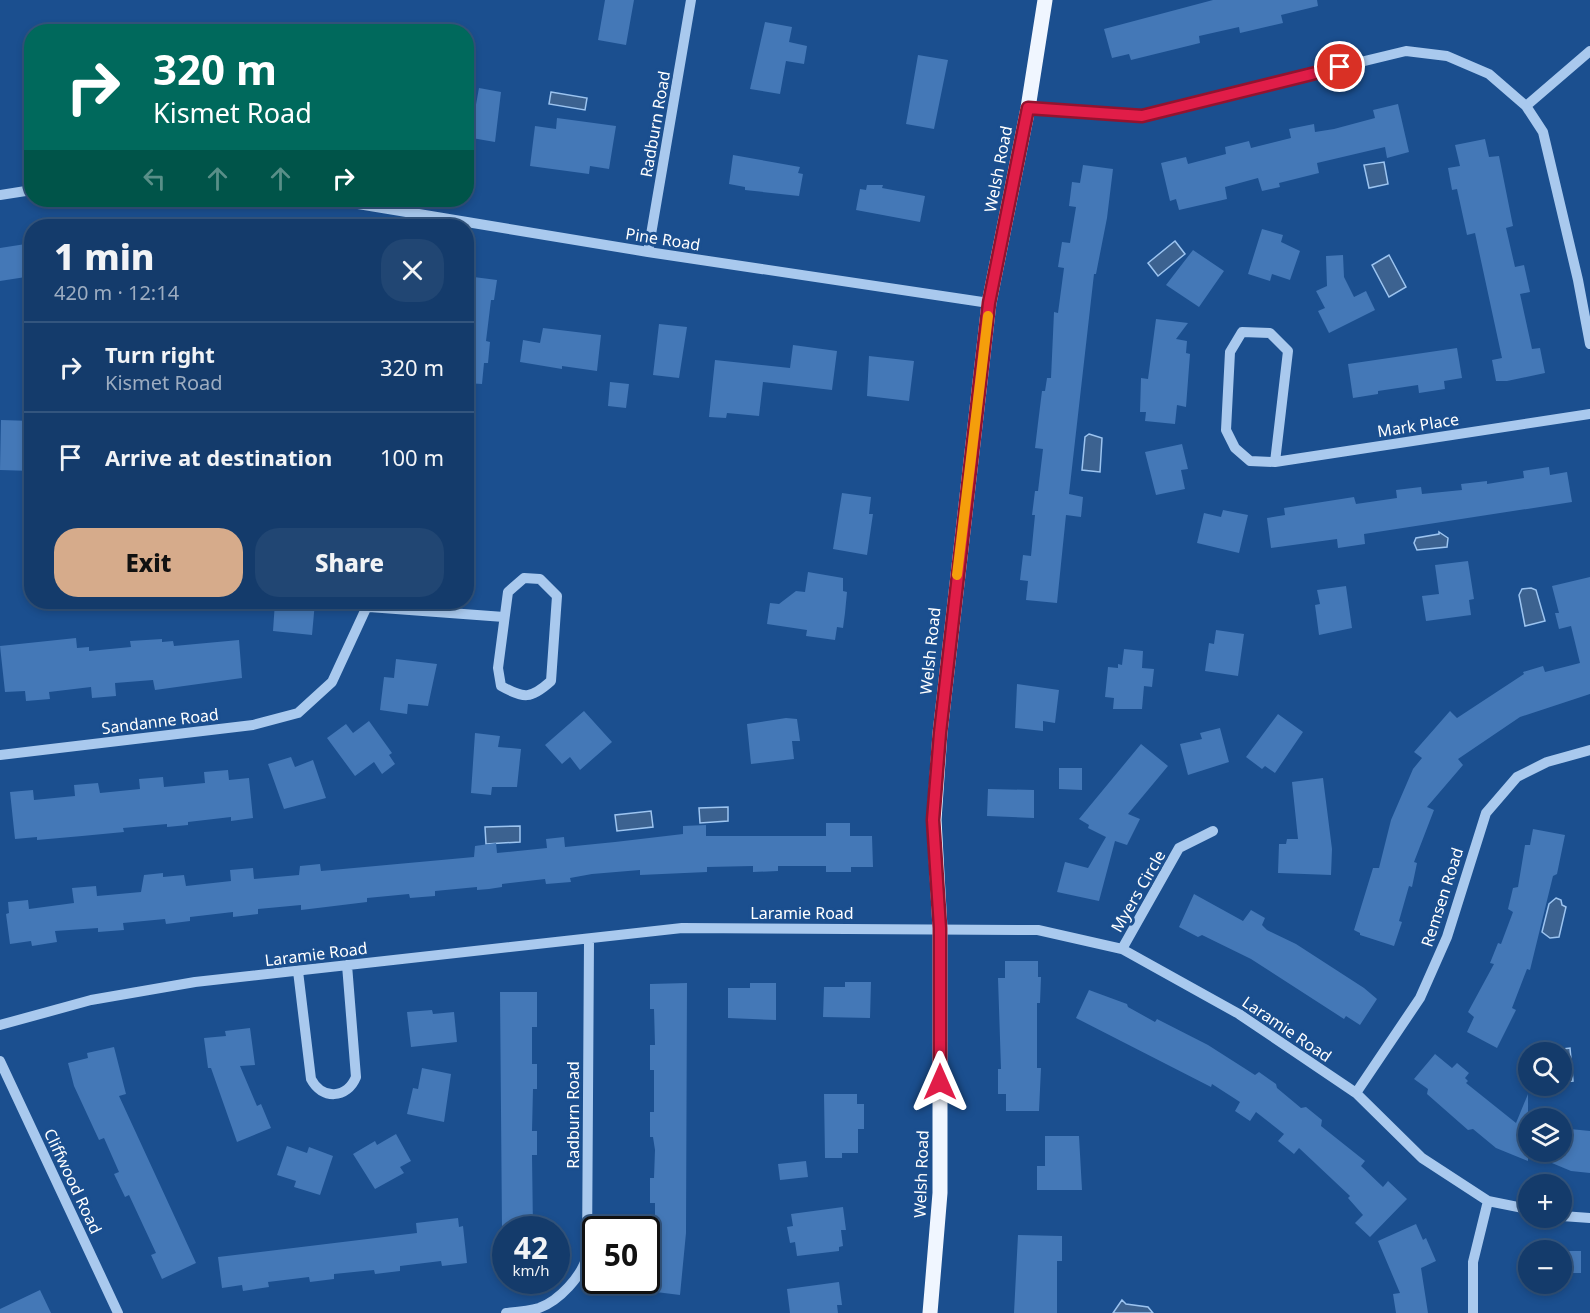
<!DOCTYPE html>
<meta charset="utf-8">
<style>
:root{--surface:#143b6b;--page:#214673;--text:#f1f3f6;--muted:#9dadc1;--line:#33557e;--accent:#d6ab8b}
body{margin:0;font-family:"Noto Sans",sans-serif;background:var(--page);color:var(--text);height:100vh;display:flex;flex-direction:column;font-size:22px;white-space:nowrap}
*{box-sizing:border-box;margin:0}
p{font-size:20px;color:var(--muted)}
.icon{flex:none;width:33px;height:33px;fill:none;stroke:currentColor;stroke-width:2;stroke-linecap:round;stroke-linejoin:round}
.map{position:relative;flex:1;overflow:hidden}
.side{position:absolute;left:24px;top:219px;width:450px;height:390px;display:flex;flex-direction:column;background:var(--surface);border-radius:24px;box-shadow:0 3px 9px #0003,0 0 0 2px var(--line)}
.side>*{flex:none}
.top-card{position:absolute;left:24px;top:24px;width:450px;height:183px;border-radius:24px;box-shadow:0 3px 9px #0003,0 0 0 2px var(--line);background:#00695c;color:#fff;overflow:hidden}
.buttons{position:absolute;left:1518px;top:1042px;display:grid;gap:12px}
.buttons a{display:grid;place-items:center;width:54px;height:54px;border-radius:50%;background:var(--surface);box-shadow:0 3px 9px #0003,0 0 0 2px var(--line);font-size:30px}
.speed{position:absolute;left:492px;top:1216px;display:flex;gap:12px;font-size:30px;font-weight:700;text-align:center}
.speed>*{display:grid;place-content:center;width:78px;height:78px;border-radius:50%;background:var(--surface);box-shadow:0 3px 9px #0003,0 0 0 2px var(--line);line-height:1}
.speed small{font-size:15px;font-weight:400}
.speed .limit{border:3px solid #111;border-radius:9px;background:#fff;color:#111}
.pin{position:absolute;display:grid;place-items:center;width:51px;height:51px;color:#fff;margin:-26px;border:3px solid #fff;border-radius:50%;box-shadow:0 2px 6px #0007}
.me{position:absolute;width:66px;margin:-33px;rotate:0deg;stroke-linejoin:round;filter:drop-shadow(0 0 4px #0008)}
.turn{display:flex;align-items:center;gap:21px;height:126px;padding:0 30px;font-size:27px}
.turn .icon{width:78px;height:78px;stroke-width:2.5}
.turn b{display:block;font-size:42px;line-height:51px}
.lanes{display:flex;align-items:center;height:57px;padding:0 30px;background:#0003;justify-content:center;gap:30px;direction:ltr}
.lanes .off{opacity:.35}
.round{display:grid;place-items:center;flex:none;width:63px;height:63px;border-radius:24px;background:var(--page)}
.overview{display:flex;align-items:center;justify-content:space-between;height:102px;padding:0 30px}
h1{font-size:36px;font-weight:800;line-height:45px}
.cta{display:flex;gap:12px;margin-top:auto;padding:12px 30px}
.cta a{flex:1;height:69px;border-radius:24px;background:var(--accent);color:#111;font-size:24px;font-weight:800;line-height:69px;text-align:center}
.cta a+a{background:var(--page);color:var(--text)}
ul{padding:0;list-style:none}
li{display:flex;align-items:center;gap:18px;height:90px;padding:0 30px;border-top:2px solid var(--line)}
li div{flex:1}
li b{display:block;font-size:22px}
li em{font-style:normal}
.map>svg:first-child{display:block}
.water{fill:#3c6290;stroke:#9cc4f0;stroke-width:1.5}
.building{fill:#4478b7}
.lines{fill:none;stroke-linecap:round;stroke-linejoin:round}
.minor{stroke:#a9c9ee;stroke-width:10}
.major{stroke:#f0f6ff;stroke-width:15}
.route-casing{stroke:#92132f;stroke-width:15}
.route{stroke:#e11d48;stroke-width:10}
.slow{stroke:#f59e0b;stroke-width:10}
.labels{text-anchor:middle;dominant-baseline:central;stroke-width:6;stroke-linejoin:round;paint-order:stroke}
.street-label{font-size:16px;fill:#fff;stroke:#1b4f8f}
</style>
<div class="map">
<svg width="1590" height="1313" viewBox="0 0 1590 1313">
<rect width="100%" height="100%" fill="#1b4f8f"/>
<path class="water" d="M551,92L587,98L585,110L549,104Z
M1384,162L1388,184L1369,188L1364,165Z
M1175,241L1185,254L1158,276L1148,263Z
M1389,255L1406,287L1389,297L1372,265Z
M1089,434L1102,438L1100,472L1082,470L1085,437Z
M1439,532L1448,538L1447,547L1417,550L1414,543L1416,538L1439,534Z
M1531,588L1536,590L1545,621L1525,626L1519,595L1522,589Z
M728,807V821L700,823L699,808Z
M651,811L653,827L617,831L615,815Z
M520,826V842L486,844L485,827Z
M1556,898L1561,900L1562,905L1566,907L1559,937L1550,938L1542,932L1549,904Z
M1570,1048L1573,1081L1562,1082V1053H1555V1050Z
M1122,1300L1126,1304L1148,1307L1153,1313H1113Z"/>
<path class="building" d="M605,0H634L626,45L598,40Z
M1213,0H1317L1318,6L1281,15L1283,23L1240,33L1239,27L1199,36L1200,43L1131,60L1129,54L1112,58L1104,29Z
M765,22L792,27L789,42L807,46L804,64L786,61L780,94L750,89Z
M918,55L948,60L934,129L906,124Z
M479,88L501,92L495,142L466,137V108L475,110Z
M1398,104L1409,152L1387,158L1385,147L1317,163L1319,173L1279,183L1280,187L1262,191L1258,178L1225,187L1227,199L1179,210L1176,199L1170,201L1161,163L1186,157L1188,164L1226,154L1225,147L1249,141L1251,148L1291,138L1289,129L1314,124L1315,132L1334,129L1375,118L1373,110Z
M557,118L616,126L609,169L590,166L589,174L530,166L535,126L556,129Z
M1485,139L1489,157L1499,156L1513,226L1506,228L1515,267L1524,265L1530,292L1520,294L1532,349L1540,348L1545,373L1507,381H1496L1492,360L1502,358L1475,233L1467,235L1457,189L1452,190L1448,168L1460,166L1455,145Z
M733,155L800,167L798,173L803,174L799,196L745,190V187L729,184Z
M1083,165L1113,169L1107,218L1096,274H1094L1069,494L1083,497L1081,517L1066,515L1057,603L1026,600L1028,581L1020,580L1023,555L1031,556L1035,515H1032L1035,491H1038L1043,449L1035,448L1038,423L1042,391H1045L1047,378H1051L1054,312L1058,313L1064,268L1058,267L1062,242L1070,243L1076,207L1069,206L1072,182L1080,183Z
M867,185H883L882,188L925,196L920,222L856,210L860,189L866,190Z
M1262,229L1283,235L1281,242L1300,251L1290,280L1272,274L1270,281L1248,274Z
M32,243V276L0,281V248Z
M1193,250L1224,271L1199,307L1166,285Z
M1343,255L1344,277L1354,297L1366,291L1375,310L1329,333L1318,311L1325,308L1316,291L1327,286L1326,256Z
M466,276L497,280L494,300H491L486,341L490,342L488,363H484L482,384L466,383Z
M1156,319L1188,323L1176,339L1187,341L1186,353L1190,354L1186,407L1177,405L1175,424L1145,421L1146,412H1140L1141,378L1148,379Z
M659,324L687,327L679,378L653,375Z
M543,328L601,335L597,371L562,366V369L520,362L523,340L540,343Z
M793,345L837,351L832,390L763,382L759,416L727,413L726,418L709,417L715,360L790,368Z
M1457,348L1462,378L1444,381L1445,389L1419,393L1418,385L1378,391V394L1353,398L1348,364Z
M869,356L914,361L909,401L867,396Z
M610,382L629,384L626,408L608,406Z
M1,420L32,421V471L0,470Z
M1182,444L1188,469L1181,470L1185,489L1156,495L1145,452Z
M1549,467L1550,475L1567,472L1572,502L1364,534L1365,544L1338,548L1337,539L1271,548L1267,518L1285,515L1284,508L1354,497L1356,504L1397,498L1396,490L1421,487L1422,494L1462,490L1461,484L1487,481V484L1524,478L1523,471Z
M842,493L871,497L869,514H873L867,555L833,549Z
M1223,510L1248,515L1239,553L1197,543L1204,513L1221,517Z
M1468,561L1474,599L1469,600L1471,615L1426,621L1422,596L1439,594L1435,565Z
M808,572L843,578V591L847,592L845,613L843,628L837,627L835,640L806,636L807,630L767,624L770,603L779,604L796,591L805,592Z
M1590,577V694L1520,717L1458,759L1463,765L1427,807L1434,810L1414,862L1417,863L1412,887L1409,886L1399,921L1402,922L1394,946L1360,935V933L1354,930L1373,868H1379L1391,820L1413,769L1422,758L1414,752L1450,711L1457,718L1524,674L1523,672L1543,666L1545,672L1580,663L1571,626L1559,629L1555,613H1559L1552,586Z
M1346,586L1352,628L1319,635L1315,605L1320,604L1317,590Z
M275,602H315L312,635L273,631Z
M1216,630L1244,634L1238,676L1205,671L1209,643L1214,644Z
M76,638L77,648L89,647V651L131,647L130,641L162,639V642L173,641L174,646L239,640L242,678L155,690L153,680L115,683L116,696L92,698L91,687L49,692L50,699L26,701L25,691L5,692L0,646Z
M1124,649L1143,651L1142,668L1154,669L1152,687L1144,686L1142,709H1113L1114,698L1105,697L1108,667L1118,668V664L1122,665Z
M396,659L437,664L428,706L408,704L407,714L380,710L384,677L394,678Z
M1017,684L1059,690L1055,723L1043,721V731L1015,728Z
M584,711L612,742L580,770L570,757L562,764L545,745Z
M1278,714L1303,732L1275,773L1265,766L1262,769L1246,757Z
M786,718L797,719L800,741H792L794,759L751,764L747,724Z
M369,721L392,753L389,755L395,764L382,774L374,762L355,776L327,738L346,724L353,733Z
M1220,728L1229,762L1188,775L1180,744L1202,739L1200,733Z
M475,733L500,736L498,747L521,749L517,787H492L491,795L471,793Z
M1141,744L1168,766L1128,814L1140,819L1127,845L1115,841L1099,901L1057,892L1065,862L1088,868L1106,837L1088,828L1089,825L1079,819Z
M291,757L295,767L313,760L326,798L284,809L268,764Z
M1059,768H1082V790L1059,789Z
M228,770L229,780L249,778L253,818L231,821V817L188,822V825L167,827V824L123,828L124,832L82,836L37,840V837L15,839L10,792L33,790L34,800L75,796L74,785L98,783L100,793L140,789L139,779L163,777L164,787L205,783L204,772Z
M1323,778L1332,849L1331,875L1278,873L1279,844H1286L1287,839H1298L1292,782Z
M988,789L1034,790V818L987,816Z
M826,823H850V836H872L873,867H851V872H826V866H778V871L753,872V866L707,867V872L640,875V870L592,874L570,878L571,882L546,884L545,879L502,884V887L489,889L477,890V887L435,891V896L422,897L410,898L409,894L367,898V902L326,907L301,910V905L258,909V914L233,917V912L190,917V921L166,924L165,919L123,923L124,930L98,932V928L55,931L57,942L32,946L31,941L10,944L6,914L9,913L8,902L28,900L29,909L74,903L72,888L96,886L97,896L141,892L144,875L163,873V877L184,875L186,886L231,881L230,870L253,868L254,879L299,875L300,866L320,864L321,871L474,857L475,846L496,843L497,853L547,848L546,839L564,837L565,847L615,842L683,834V826L706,825V836H826Z
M1533,829L1565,835L1557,874L1553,876L1530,970L1527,969L1512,1008L1516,1010L1497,1048L1467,1032L1474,1017L1468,1012L1494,964L1490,963L1498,943L1501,944L1513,912L1508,909L1513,888L1518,887L1525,845H1530Z
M1194,894L1243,921L1251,910L1265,918L1262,925L1267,930L1296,944L1364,988L1377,999L1360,1025L1346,1016L1344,1019L1251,959L1202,935L1198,937L1179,927Z
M1005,961H1038V977H1041L1040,1003H1037V1068H1041L1039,1111H1006V1094H998V1069H1001L998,978H1005Z
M845,982H871L870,1018L823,1017L824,987H845Z
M687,983L686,1233L680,1295L648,1291V1244L655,1245V1203H650V1178H654L655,1150L653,1137H650V1112H654V1070H650V1045H655L654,1009H650V984Z
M750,983H776V1020L728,1018V988H750Z
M1089,990L1127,1004L1128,1007L1155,1022L1157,1019L1208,1045L1255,1075L1259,1072L1276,1084L1277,1088L1301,1108L1306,1107L1322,1120L1321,1126L1365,1161L1361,1166L1383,1187L1388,1181L1407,1199L1370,1237L1355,1223L1363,1215L1348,1198L1350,1196L1299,1148L1294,1154L1278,1141L1284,1134L1256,1112L1250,1121L1235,1111L1240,1102L1212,1084L1211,1087L1076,1018Z
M500,992H537V1027H532V1064H537V1089H533L532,1131H537V1155H532L533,1230H502Z
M432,1010L433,1014L454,1012L457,1042L411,1047L407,1012Z
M250,1028L255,1065L240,1066L257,1106L261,1104L271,1128L237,1142L211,1068H208L204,1038L226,1036L225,1031Z
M114,1047L126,1094L119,1096L196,1263L162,1279L151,1255L156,1253L129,1195L125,1197L114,1174L119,1172L104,1138L99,1140L74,1086L68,1063L88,1058L87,1053Z
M1435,1054L1452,1068L1457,1063L1469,1073L1465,1078L1468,1081L1466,1083L1516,1123L1528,1094V1152H1568L1570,1129L1590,1131V1173L1571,1171L1528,1153V1161L1496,1148L1473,1129L1468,1130L1427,1094L1428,1089L1414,1079Z
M422,1068L451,1074L444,1122L407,1114L413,1088L418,1089Z
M824,1094H857V1104H864V1129H858V1153H842V1158H825Z
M396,1134L411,1161L400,1167L404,1173L375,1189L353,1154L375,1141L377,1145Z
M1045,1136H1079L1082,1190H1037V1166H1045Z
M287,1146L307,1153L309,1147L333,1156L320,1195L294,1187L296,1181L277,1175Z
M806,1161L808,1177L780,1180L778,1164Z
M843,1207L846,1230H841L843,1246L839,1247V1251L797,1256L795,1242L790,1243L787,1227L793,1226L791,1214Z
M458,1218L459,1227L463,1226L467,1263L442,1266L441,1261L400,1266V1271L375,1274L374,1270L334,1274V1279L310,1282L309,1277L268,1282L269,1287L243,1291L242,1285L222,1288L218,1257L417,1233L416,1223Z
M1416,1224L1423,1240L1426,1238L1436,1261L1421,1268L1428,1313H1396L1393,1294L1400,1293L1378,1241Z
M1018,1235L1062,1236V1261H1057V1313H1014Z
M1562,1251H1581V1273H1562Z
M839,1282L842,1305H837L838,1313H790L787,1289Z
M40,1290L51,1313H0V1309Z"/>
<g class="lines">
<path class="minor" d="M1526,106L1590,51
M1028,108L1142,115L1406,51L1447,56L1489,74L1526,106L1543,132L1578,280L1590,344
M0,195L32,190
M334,200L648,252L989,303
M413,226L415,213
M648,252L691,0
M1275,462L1288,351L1270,333L1242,332L1230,352L1226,430L1235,448L1250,461L1275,462L1590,414
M524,578L540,579L557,596L551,681C531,699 524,699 501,686L498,668L508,592Z
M369,607L504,617
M0,755L253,725L298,713L332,682L369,602
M1122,949L1179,848L1213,831
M298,971L311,1079C322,1100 347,1099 356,1077L347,965
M0,1025L91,1000L195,982L682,928L1038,930L1122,949L1239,1014L1356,1093L1422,1158L1488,1201L1528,1209
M0,1061L118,1313
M1356,1093L1420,998L1447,937L1486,813L1517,777L1547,762L1590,750
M1562,1216L1590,1218
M506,1313C517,1312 529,1311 539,1308C559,1301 582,1276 587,1256L589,940
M1473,1313V1262L1488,1201"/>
<path class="major" d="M930,1313L940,1193V928L934,820L940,733L989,303L1028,108L1045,0"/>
</g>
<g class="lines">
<g class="route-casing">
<path id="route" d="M940,1082V928L933,820L940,733L989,303L1028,108L1142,116L1340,67"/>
</g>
<use href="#route" class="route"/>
<path class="slow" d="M957,575L988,316"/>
</g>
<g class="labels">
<g class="street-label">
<text transform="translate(655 124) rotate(-80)">Radburn Road</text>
<text transform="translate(998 169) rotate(-79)">Welsh Road</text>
<text transform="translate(663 239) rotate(9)">Pine Road</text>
<text transform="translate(1418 425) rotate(-9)">Mark Place</text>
<text transform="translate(930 651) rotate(-84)">Welsh Road</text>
<text transform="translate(160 721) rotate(-7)">Sandanne Road</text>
<text transform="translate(1138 891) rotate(-60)">Myers Circle</text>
<text transform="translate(1442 897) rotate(-72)">Remsen Road</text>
<text x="802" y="913">Laramie Road</text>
<text transform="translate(316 954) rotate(-7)">Laramie Road</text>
<text transform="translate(1287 1029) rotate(34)">Laramie Road</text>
<text transform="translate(573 1115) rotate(-90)">Radburn Road</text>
<text transform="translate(921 1174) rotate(-88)">Welsh Road</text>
<text transform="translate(73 1181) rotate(65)">Cliffwood Road</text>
</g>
</g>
</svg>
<div class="buttons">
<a><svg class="icon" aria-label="search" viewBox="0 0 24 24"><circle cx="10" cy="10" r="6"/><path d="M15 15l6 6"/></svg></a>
<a><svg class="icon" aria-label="layers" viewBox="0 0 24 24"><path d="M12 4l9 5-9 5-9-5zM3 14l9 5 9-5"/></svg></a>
<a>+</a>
<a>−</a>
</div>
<div class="speed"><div>42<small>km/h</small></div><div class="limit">50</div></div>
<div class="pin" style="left:1340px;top:67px;background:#d93025"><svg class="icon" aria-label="arrive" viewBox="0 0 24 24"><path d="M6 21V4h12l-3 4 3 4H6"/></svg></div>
<svg class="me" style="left:940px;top:1082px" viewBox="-20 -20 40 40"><path d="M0-17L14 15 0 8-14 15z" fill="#e11d48" stroke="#fff" stroke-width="4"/></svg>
<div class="top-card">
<div class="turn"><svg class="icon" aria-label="right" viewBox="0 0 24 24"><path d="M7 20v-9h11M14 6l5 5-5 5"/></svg><div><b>320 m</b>Kismet Road</div></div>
<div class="lanes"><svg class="icon off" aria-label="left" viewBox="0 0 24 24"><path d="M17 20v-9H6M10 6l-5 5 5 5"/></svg><svg class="icon off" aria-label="ahead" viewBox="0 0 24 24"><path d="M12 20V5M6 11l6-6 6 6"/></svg><svg class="icon off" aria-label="ahead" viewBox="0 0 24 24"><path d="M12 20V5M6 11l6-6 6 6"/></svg><svg class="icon" aria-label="right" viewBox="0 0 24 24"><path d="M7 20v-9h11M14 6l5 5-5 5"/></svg></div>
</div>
<section class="side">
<div class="overview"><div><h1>1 min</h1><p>420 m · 12:14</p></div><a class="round"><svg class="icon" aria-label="close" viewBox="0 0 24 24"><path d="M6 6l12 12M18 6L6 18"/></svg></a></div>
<ul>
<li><svg class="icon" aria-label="right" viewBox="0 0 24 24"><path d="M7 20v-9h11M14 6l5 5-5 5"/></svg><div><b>Turn right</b><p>Kismet Road</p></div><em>320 m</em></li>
<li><svg class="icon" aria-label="arrive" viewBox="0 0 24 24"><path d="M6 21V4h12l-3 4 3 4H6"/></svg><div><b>Arrive at destination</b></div><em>100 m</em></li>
</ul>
<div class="cta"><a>Exit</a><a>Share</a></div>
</section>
</div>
